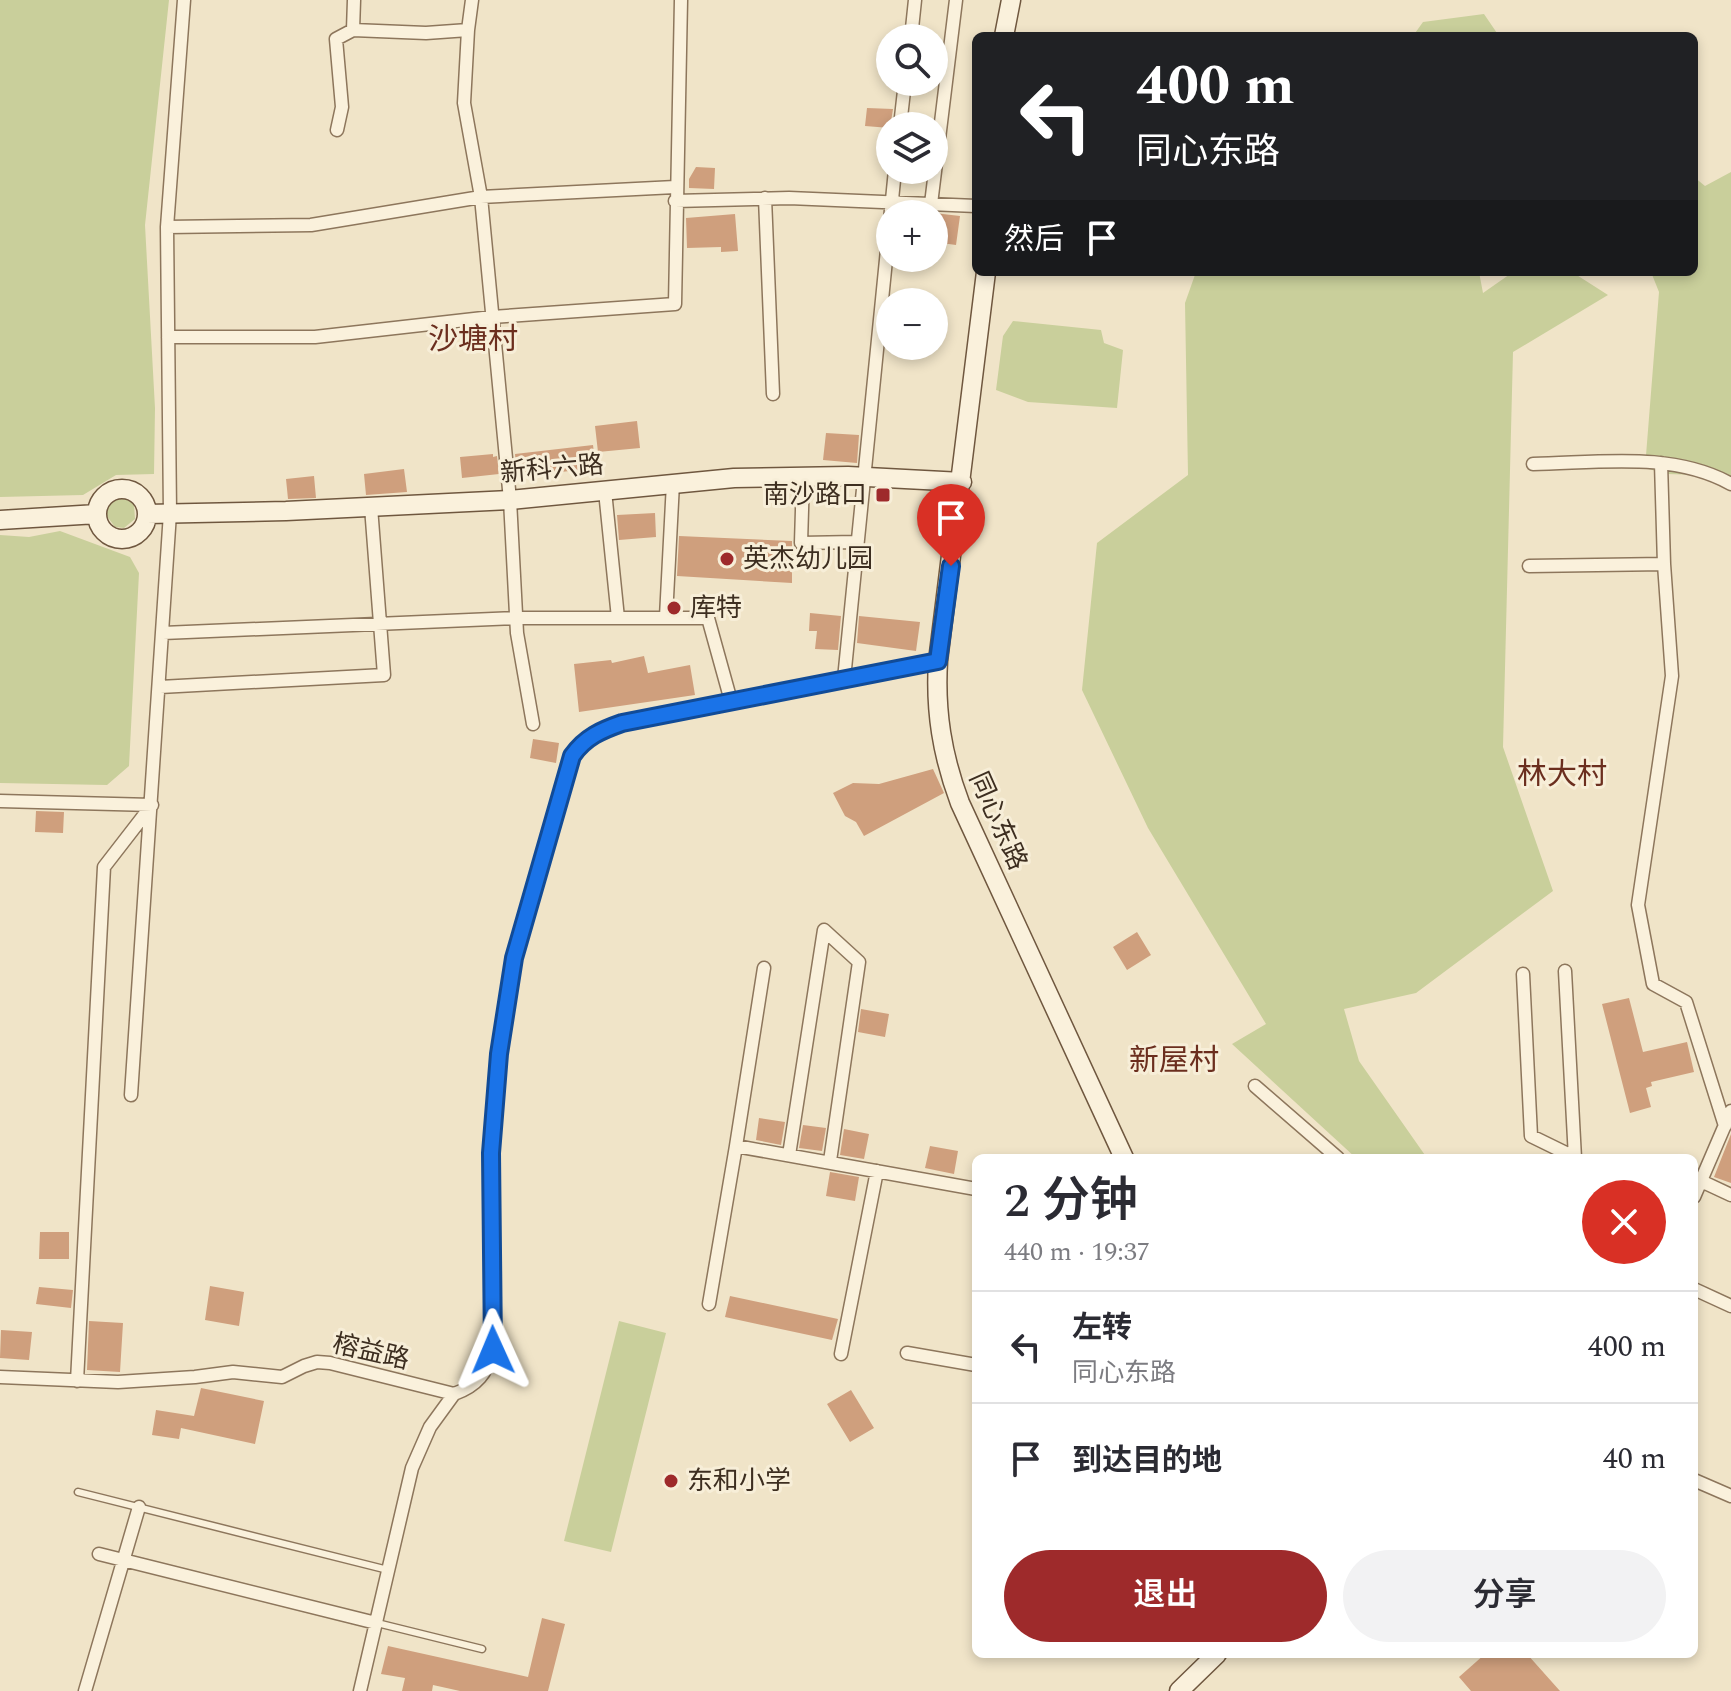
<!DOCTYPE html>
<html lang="zh">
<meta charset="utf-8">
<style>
:root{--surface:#fff;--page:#f2f2f3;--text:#2b2b33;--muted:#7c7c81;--line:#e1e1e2;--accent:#9e2a2b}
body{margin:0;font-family:Spectral,"Noto Sans SC",serif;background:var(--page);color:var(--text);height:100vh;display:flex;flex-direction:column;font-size:30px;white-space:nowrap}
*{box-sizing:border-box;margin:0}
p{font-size:26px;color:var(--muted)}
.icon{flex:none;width:44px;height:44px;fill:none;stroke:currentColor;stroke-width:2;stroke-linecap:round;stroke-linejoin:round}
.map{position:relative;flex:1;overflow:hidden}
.panel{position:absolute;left:972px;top:1154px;width:726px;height:504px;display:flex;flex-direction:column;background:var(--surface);border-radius:12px;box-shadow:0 4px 12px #0003}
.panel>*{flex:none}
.top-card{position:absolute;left:972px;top:32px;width:726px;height:244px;border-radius:12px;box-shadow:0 4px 12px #0003;background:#202124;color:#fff;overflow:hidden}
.controls{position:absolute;left:876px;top:24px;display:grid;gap:16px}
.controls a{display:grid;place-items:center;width:72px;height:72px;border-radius:50%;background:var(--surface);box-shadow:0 4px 12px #0003;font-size:40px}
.pin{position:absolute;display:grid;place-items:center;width:68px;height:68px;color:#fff;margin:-82px -34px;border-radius:50% 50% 50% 0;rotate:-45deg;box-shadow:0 0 8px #0007}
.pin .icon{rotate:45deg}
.me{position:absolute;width:88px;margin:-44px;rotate:359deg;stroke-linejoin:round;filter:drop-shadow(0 0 6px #0008)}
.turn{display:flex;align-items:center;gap:28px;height:168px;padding:0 32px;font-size:36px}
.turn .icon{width:104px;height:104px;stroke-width:2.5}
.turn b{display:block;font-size:56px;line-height:68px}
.then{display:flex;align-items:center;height:76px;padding:0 32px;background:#0003;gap:16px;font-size:30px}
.round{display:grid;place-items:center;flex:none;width:84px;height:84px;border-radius:42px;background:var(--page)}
.headline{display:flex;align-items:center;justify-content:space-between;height:136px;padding:0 32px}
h1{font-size:48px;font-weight:600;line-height:60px}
.cta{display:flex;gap:16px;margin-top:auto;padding:16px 32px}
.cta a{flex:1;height:92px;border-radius:48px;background:var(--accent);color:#fff;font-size:32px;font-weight:600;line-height:92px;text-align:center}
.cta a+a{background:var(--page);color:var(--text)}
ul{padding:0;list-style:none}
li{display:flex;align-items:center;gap:24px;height:112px;padding:0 32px;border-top:2px solid var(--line)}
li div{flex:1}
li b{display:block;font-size:30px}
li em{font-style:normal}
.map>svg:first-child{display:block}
.green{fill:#c9cf9b}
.building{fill:#cf9f7d}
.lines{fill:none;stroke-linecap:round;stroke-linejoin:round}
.lane-casing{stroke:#8d765c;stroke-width:9}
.street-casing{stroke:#8d765c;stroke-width:15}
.secondary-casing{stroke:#6f573f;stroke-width:21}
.lane{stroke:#faf1dc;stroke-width:6}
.street{stroke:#faf1dc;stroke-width:12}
.secondary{stroke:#faf1dc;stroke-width:18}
.route-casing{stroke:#114b97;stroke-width:20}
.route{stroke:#1a73e8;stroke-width:14}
.poi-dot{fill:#9e2a2b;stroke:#f7eed8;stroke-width:3}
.labels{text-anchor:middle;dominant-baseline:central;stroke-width:6;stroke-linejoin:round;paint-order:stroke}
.street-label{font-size:26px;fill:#3d2e20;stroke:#f7eed8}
.poi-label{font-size:26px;fill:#3d2e20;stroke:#f7eed8;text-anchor:start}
.quarter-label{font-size:30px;fill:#6b2e1e;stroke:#f7eed8}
</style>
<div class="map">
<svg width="1731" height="1691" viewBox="0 0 1731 1691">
<rect width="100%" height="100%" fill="#f0e4c8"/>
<path class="green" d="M0,0H169L145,225L155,408L154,474L116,475L83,495L0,497Z
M1484,14L1499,36H1413L1423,22Z
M1731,172V476L1667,474L1645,468L1659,292L1651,272H1694V177L1705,186Z
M1196,272H1479L1483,293L1513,272H1572L1608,295L1513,352L1503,747L1553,891L1416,993L1344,1009L1359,1061L1427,1158H1356L1232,1044L1266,1024L1148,828L1082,690L1097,543L1188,475L1185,303Z
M1013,321L1101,330L1104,343L1123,350L1117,408L1028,402L996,390L1003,336Z
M125,498L134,504L135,519L124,528L115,527L103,511L115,499Z
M60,531L130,557L139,573L129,766L107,785L0,783V535L29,537Z
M619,1321L666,1333L611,1552L564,1541Z"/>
<path class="building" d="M867,108L893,109L890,128L865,126Z
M696,167L715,168L714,189L689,188V179Z
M934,213L960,216L956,245L934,242Z
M735,214L738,251L721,252V247L687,248L686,218Z
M637,421L640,448L598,452L595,426Z
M826,433L859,435L857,463L823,460Z
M593,445L596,468L517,477L515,454Z
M493,454V457L497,456L499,474L462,478L460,457Z
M404,469L407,492L366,495L364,474Z
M314,476L316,498L288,499L286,479Z
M655,513L656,537L619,540L617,515Z
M679,536L792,541V583L677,576Z
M810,613L841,616L838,650L815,649L817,631H809Z
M859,616L920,622L916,651L857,643Z
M644,656L648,673L690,665L695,695L579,712L574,664L611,660L612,663Z
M533,739L559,743L556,763L530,758Z
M933,769L944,793L864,836L856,822L845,816L833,793L853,783L879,784Z
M36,811L64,812L63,833L35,832Z
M1137,932L1151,955L1127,970L1113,947Z
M1629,998L1643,1052L1687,1042L1694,1072L1651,1082L1652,1086L1646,1088L1651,1107L1630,1113L1602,1004Z
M861,1009L889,1014L885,1037L858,1032Z
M759,1118L785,1122L781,1145L756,1140Z
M803,1125L826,1128L822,1151L799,1148Z
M844,1129L869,1134L864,1159L840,1155Z
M1731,1134V1183L1714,1177Z
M930,1146L958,1151L954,1174L925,1168Z
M830,1172L859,1177L855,1201L826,1196Z
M40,1232H69V1259H39Z
M210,1286L244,1292L239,1326L205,1320Z
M39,1287L73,1290L71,1308L36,1304Z
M730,1296L838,1319L832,1340L725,1317Z
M89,1321L123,1323L120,1372L87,1370Z
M1,1330L32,1332L29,1360L0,1358Z
M201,1388L264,1401L255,1444L181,1428L179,1439L152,1435L156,1410L194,1416Z
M851,1390L874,1428L850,1442L827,1404Z
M542,1618L565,1624L548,1691H460L433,1685L432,1691H402L405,1678L381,1674L388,1646L528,1677Z
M1485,1654H1527L1560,1691H1471L1459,1677Z"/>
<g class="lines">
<g class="lane-casing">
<path id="lane" d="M78,1492L388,1570
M377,1623L482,1649"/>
</g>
<g class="street-casing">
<path id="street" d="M472,0L468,30L464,103L481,197L510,500L517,633L533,724
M353,30L426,33L468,30
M911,38L915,0
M900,126L905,82
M337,130L342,107L336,39L353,30L354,0
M765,198L773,394
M675,201L789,198L976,206
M931,204L956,0
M167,227L311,225L481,197L675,187
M168,337H315L492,317L675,304L681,0
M1661,463L1664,564L1672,676L1638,905L1653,984L1686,1002L1725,1126
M1533,464C1598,463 1672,451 1731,484
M803,477L801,543L856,542
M605,491L618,618
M1529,566L1664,564
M666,617L673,483
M163,633L517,618H708L731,701
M844,679L895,170
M160,687L384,675L371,507
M0,801L152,805
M764,968L736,1146L976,1189
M1565,971L1575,1158
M1523,974L1531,1136L1576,1158
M1255,1086L1338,1158
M131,1095L170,513L167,227L184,0
M789,1155L824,930L859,962L830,1161
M1701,1181L1731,1195
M1694,1197L1731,1111
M1694,1289L1731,1306
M709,1304L736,1146
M907,1353L976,1365
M841,1354L877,1171
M0,1377L118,1382L195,1377L233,1372L282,1377L304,1366L317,1362L330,1363L454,1394C477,1386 487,1373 493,1350L491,1153L499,1054L514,958L572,756C585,737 601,730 622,723L938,661
M77,1381L104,867L152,805
M1694,1480L1731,1496
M99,1554L376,1623
M85,1691L139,1507
M360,1691L412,1468L430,1427L454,1394"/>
</g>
<g class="secondary-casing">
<path id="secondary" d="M1004,36L1011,0
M986,272L938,661C935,711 942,755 960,803L1124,1158
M97 514a25 25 0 1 1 50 0a25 25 0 1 1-50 0Z
M147,514L286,511L510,500L734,478L848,476L962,482
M0,520L97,514
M1179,1691L1217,1654"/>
</g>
<use href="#lane" class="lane"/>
<use href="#street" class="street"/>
<use href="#secondary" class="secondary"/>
</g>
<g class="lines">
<g class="route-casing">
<path id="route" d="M493,1350L491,1153L499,1054L514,958L572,756C585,737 602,730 622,723L938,661L951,566"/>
</g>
<use href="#route" class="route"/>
</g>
<g class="poi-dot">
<rect x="875" y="487" width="16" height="16" rx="4"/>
<circle cx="727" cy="559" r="8"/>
<circle cx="674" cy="608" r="8"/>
<circle cx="671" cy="1481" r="8"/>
</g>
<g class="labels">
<g class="street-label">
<text transform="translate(552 469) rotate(-5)">新科六路</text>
<text transform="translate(998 821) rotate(66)">同心东路</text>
<text transform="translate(371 1352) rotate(13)">榕益路</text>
</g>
<g class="poi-label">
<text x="867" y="495" text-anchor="end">南沙路口</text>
<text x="743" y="559">英杰幼儿园</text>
<text x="690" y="608">库特</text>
<text x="687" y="1481">东和小学</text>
</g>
<g class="quarter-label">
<text x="473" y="340">沙塘村</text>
<text x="1562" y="775">林大村</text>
<text x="1174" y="1061">新屋村</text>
</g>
</g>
</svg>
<div class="controls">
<a><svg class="icon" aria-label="search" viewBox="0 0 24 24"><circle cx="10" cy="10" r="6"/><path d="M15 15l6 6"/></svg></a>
<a><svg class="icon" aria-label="layers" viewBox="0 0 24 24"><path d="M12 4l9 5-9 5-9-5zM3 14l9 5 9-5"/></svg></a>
<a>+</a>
<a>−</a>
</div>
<div class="pin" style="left:951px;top:566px;background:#d93025"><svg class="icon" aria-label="arrive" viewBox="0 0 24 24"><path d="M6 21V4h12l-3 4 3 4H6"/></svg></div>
<svg class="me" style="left:493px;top:1350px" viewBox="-20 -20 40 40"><path d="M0-17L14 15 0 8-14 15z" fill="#1a73e8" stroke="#fff" stroke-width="4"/></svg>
<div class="top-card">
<div class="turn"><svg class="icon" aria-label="left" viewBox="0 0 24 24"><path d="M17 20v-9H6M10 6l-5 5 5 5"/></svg><div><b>400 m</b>同心东路</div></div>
<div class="then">然后<svg class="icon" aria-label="arrive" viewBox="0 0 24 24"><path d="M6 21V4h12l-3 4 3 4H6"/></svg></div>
</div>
<section class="panel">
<div class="headline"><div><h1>2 分钟</h1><p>440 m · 19:37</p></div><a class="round" style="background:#d93025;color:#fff"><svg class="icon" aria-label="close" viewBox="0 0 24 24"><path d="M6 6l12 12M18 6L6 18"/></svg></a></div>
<ul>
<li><svg class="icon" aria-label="left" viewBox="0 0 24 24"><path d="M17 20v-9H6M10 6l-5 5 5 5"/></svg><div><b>左转</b><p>同心东路</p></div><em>400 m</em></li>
<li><svg class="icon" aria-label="arrive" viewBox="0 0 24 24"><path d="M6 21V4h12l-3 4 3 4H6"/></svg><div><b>到达目的地</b></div><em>40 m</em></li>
</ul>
<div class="cta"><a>退出</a><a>分享</a></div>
</section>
</div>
